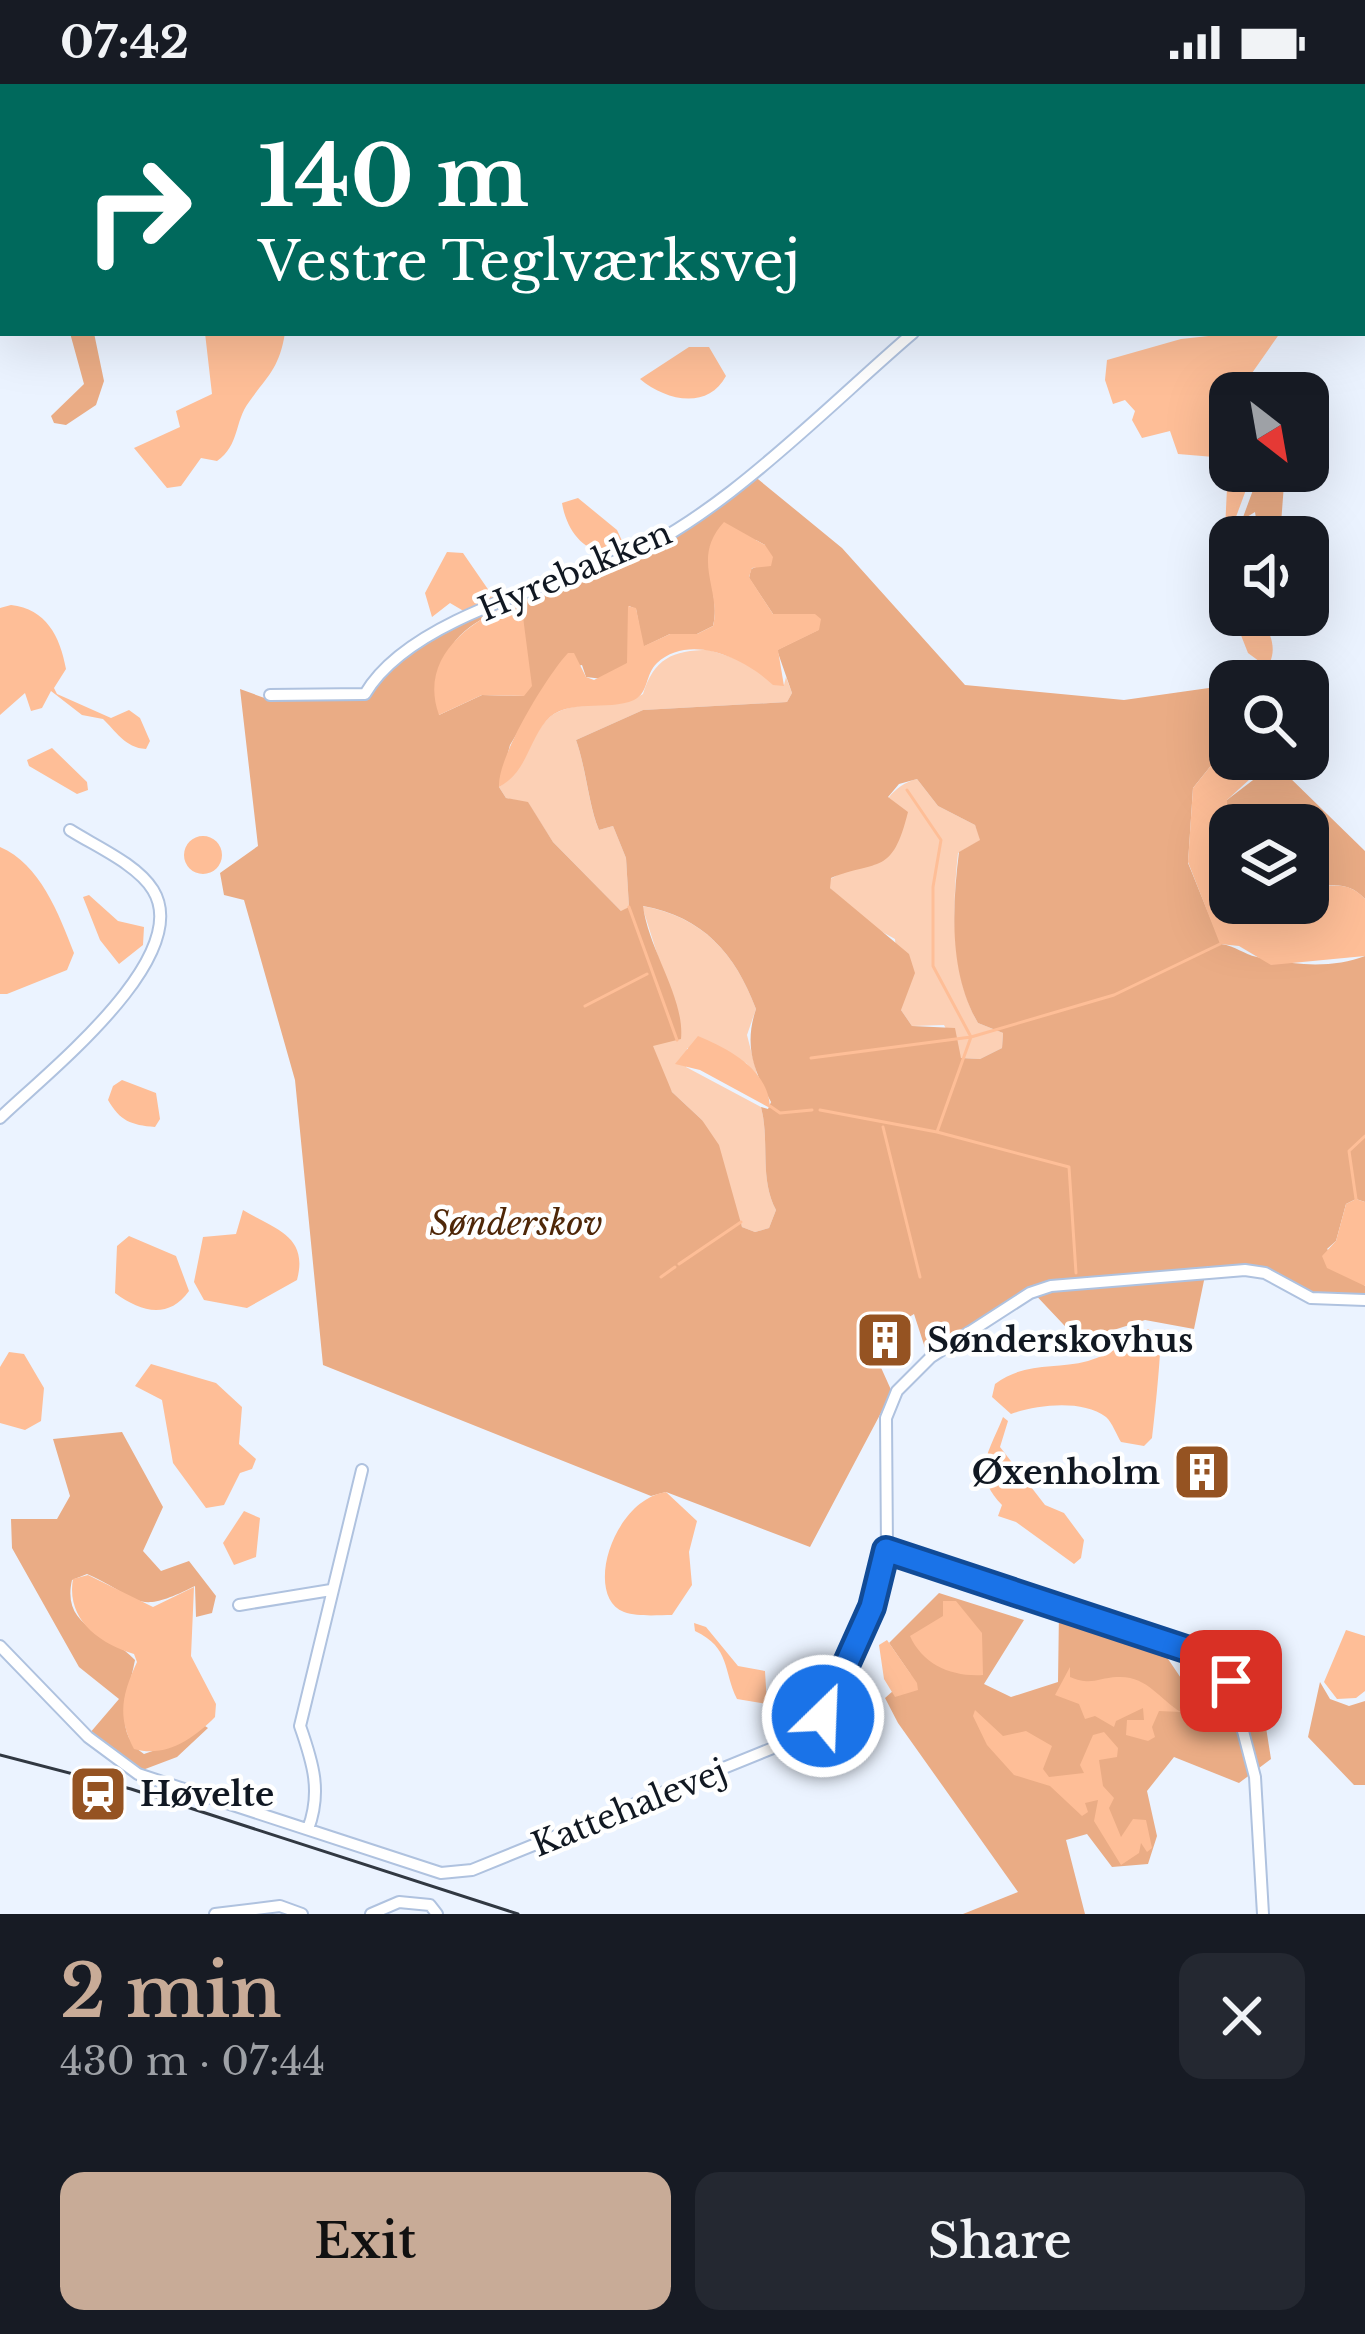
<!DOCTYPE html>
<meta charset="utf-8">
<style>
:root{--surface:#171b24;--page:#242831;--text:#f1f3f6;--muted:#9ea1a6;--accent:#c8ab97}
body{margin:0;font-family:"Libre Baskerville",serif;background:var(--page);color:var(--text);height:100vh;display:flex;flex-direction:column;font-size:45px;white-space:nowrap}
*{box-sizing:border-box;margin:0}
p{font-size:39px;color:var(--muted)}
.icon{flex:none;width:66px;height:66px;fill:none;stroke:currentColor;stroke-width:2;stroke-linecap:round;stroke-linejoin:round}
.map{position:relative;height:1830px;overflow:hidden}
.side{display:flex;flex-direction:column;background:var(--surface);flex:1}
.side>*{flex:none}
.banner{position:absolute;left:0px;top:0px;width:1365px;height:252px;box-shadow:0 12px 48px #0002;background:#00695c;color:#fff;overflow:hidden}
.needle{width:78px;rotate:149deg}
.tools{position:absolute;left:1209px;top:288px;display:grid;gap:24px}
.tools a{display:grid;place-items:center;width:120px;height:120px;border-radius:24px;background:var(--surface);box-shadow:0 12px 48px #0002;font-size:60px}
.pin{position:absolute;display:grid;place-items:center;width:102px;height:102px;color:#fff;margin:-51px;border-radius:24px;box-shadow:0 6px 18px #0006}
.me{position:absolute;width:132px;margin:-66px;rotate:24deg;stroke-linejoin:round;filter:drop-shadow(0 0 9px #0008)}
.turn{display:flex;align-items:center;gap:42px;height:252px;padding:0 60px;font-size:54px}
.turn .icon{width:156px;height:156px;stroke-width:2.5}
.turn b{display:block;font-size:84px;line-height:102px}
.round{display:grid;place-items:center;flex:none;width:126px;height:126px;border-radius:24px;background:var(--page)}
.headline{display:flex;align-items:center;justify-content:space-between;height:204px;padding:0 60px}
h1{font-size:72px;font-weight:600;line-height:90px;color:var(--accent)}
.primary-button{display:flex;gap:24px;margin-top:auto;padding:24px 60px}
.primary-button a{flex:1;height:138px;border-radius:24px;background:var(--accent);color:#111;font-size:48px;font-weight:600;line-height:138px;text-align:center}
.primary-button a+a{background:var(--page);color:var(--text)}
.status{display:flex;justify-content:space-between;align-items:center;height:84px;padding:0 60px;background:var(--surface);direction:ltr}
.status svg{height:33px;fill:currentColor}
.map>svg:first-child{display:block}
.green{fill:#fcd0b5}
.forest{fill:#eaac85;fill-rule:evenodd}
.water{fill:#febe97}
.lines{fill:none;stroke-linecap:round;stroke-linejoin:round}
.stream{stroke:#febe97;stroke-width:3}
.minor-casing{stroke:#afc2df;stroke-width:14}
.minor{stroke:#fff;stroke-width:10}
.tram{stroke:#313842;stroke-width:3}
.route-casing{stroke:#114b97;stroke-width:30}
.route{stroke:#1a73e8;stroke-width:21}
.labels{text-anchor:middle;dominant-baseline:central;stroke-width:9;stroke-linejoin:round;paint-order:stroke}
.street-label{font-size:33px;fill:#111822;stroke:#fff}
.park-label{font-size:33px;font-style:italic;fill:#4f2708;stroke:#fff}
.poi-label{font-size:33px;font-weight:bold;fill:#111822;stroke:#fff;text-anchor:start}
</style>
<div class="status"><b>07:42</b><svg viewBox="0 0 49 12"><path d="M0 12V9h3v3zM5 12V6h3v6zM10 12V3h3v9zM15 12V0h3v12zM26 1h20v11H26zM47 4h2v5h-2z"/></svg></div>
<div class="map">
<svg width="1365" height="1830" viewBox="0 0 1365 1830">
<rect width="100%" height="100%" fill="#ebf3ff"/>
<path class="green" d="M709,566L749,579L784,601L786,593L792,609L787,618L643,626L576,656C586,684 589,724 599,746L613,742L626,774L629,823L622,828L553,758L528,719L506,714L499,703C527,686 532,639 558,628C585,615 617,627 643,610C654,575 672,566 709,566Z
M917,695L938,722L975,741L981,756L958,769C952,822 951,892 978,939L1003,949L1002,964L980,975L961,974L944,941L912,942L901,926L895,855L868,840L830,804V795C874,777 868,707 917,695Z
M642,822C703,833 735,869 756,925L747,951L758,994L746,979L687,964L686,983L761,1023C770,1058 759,1094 776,1126L769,1144L755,1148L742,1143L702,1036L672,1008L657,984L652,962L667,901Z"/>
<path class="forest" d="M70,249H94L104,297L96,321L66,341L54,339L51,332L84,300Z
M1260,387H1285L1280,453H1259L1255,428L1242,436Z
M753,391L842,464L965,601L1124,616L1230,601V658L1193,704L1188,779L1221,860C1236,862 1243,870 1257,873C1290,881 1333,885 1365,872V1118L1356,1115L1346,1120L1336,1157L1327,1165L1365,1202V1212L1319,1214L1277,1188L1207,1182L1194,1245L1145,1236L1079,1257L1029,1204L927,1270L914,1230L885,1248L875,1237L865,1248L892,1308L810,1463L666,1408L651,1412L323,1281L295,996L244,816L224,811L220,789L258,762L240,605L270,616L366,612C419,529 546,513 630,474C673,454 714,418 753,391ZM756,456L765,461L761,481L751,485L749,494L773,530H802L818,546L777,566L792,609L787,618L643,626L576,656C586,684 589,723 599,746L613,742L626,774L629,823L621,827L553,758L528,718L506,714L499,703L510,661L554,588L582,581L586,593L603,595L628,579L629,522L636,525L643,563L670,550H697L713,542C720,514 704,490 713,462ZM499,525L523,533L524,612L482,611L439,631C449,566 438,559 499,525ZM917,695L938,722L975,741L980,756L959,768C952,824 949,889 978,939L1003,949L1002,964L980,975L961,974L955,944L912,942L901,926L915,889L909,870L830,804L831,794C879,775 892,792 908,728L888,713L899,700ZM643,822C703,833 735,869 756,925C744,961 753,985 771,1018L768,1025L761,1023C770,1058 759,1094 776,1126L769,1144L755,1148L742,1143L719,1061L702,1036L672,1008L653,962L681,955C685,914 649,867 643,822Z
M1259,675H1279L1285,689L1365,767V815C1348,797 1330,800 1308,806V782L1320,775L1308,741H1230V766L1224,747L1227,716L1257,693Z
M122,1348L163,1423L143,1467L161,1487L189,1477L216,1512L212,1529L196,1533L195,1502C133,1533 142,1514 87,1490L72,1496C61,1545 109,1547 135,1576C129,1608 111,1649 144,1670L184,1656L199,1638L208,1644L177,1673L132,1690L89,1650L119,1615L79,1583L12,1464L11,1435H57L70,1412L53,1355Z
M939,1509L1024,1536L984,1600L1011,1613L1058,1598L1059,1527L1160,1563L1193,1612H1261L1271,1675L1239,1699L1174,1673L1147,1707L1157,1752L1148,1780L1112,1783L1087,1750L1066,1756L1085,1830H963L1018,1808L898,1639L885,1614L911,1591L889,1559Z
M1320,1598L1330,1615L1349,1622L1365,1617V1701H1354L1308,1653Z"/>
<path class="water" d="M205,249H285C279,285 268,291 249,318C234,338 240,361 217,377L201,374L181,402L167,404L134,364L180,343L176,327L212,310Z
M1236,249H1280L1238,309H1230V387H1253L1230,449L1225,446L1227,404L1214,373L1178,370L1170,347L1142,354L1132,336L1135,327L1125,316L1113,320L1105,296L1107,276L1181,255Z
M689,263H709L726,292C708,326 666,317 640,295Z
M578,414L617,446L624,461C591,480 567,450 562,419Z
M724,438L765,461L773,473L771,482L752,484L749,493L773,530H815L821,535L819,546L778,566L784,602L773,601C747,576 691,548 657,579C645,590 649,609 634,616C608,628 566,613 546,637C528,659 526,689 499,703C497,673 548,590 568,569H574L586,593L594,596L627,579L628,522L636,524L644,562L670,550H697L713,542C722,506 690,475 724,438Z
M447,468L463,469L494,514L467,529L450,519L432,533L425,509Z
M11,521C46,525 60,552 66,585L54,604L57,610L111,634L129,626L140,634L150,657L146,665C125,664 115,646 103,635L82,631L51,607L42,624L31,627L25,609L0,631V524Z
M510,521L523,533L532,602L524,612L482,611L439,631C419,576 466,539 510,521Z
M1233,531H1259C1270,546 1279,567 1267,583L1248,569Z
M1230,658V675H1259L1262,684L1227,716L1230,819H1308V806C1330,801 1348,796 1365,815V872L1271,881L1239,862L1220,860L1188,778L1193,704Z
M52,664L87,698L88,706L77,710L29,682L27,676Z
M184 771a19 19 0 1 1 38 0a19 19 0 1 1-38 0Z
M0,763C40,780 59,830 74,869L67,886L7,910H0Z
M89,811L118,837L144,843L143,861L119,880L100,856L83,813Z
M698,952C729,965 769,986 770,1024L700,986L675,980Z
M122,996L156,1009L160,1035L155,1043C131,1041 120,1037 108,1016L113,1002Z
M1356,1115L1365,1118V1202L1327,1184L1322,1172L1336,1157L1346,1120Z
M243,1126C274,1145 309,1151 297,1196L247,1224L204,1216L194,1198L203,1153L236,1150Z
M129,1152L176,1172L189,1207C168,1236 141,1228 115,1209L117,1162Z
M1148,1245L1160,1254C1162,1263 1154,1338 1152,1354L1144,1362L1121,1358C1117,1352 1112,1338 1106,1333C1082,1315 1036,1321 1011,1330L992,1313L995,1300C1026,1277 1054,1286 1088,1277C1112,1270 1128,1257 1148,1245Z
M9,1268L24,1270L44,1304L41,1337L25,1346L0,1339V1283Z
M151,1280L216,1299L242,1323L239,1360L256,1375L252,1385L240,1389L224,1421L206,1424L173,1379L162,1316L135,1302Z
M1003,1333L1008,1337L1000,1363L1045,1421L1064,1429L1084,1456L1081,1474L1074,1480L1016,1438L998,1432L1002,1421C970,1388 990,1367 1003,1333Z
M666,1408L697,1437L689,1468L692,1501L672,1531C658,1531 638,1533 624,1528C583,1512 613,1416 666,1408Z
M244,1427L260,1434L256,1473L234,1481L223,1459Z
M88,1491L153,1523L194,1503L191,1572L216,1620L215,1633C193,1655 166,1674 134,1665C116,1631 123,1609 137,1578L134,1570C98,1559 66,1535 73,1495Z
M943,1517H956L982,1549L983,1591C952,1593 923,1581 910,1552L943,1532Z
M694,1539L706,1543L738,1582L765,1587L767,1620L737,1615C723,1587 731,1564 695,1547Z
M1346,1546L1365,1552V1607L1356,1614L1337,1615L1324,1598Z
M887,1556L917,1599L918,1606L895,1613L884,1595L879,1561Z
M1070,1583V1593C1091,1602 1098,1594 1117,1593C1147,1591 1159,1615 1181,1628L1159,1627L1152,1643L1155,1653L1148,1657L1126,1651L1127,1636H1144L1143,1624L1116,1637L1114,1643L1095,1632L1085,1635L1079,1620L1055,1611Z
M975,1626L1003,1652L1026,1647L1052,1662L1043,1685L1049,1693L1084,1689L1080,1681L1093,1651L1104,1648L1118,1664L1117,1673L1099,1676L1103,1702L1114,1714L1109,1724L1121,1753L1133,1735L1146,1736L1152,1764L1147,1768L1141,1759L1139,1769L1121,1781L1094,1737L1098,1716L1085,1719L1088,1728L1082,1732L1050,1702L1014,1691L987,1661L973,1632Z"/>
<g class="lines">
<path class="stream" d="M629,823L677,956
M585,922L647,890
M811,974L971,953L1114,911L1220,860
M770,1022L780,1029L812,1026
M820,1026L937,1048L971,953L933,882V803L941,756L907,706
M883,1043L920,1193
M937,1048L1069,1083L1076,1189
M1356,1115L1349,1067L1365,1052
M679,1180L741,1138
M661,1193L675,1183"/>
<g class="minor-casing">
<path id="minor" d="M1054,0L1056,3
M1362,194L1365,196
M270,611L365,610C406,540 534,506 608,480C713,443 827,322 913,249
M0,1034C43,992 195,874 153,806C137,780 95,762 70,746
M887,1466L1226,1582L1255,1693L1263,1830
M239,1521L331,1506
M0,1562L88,1653L138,1690L441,1789L472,1786L810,1649L872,1523L887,1466L886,1334L897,1307L931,1273L1030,1209L1051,1202L1245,1186L1265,1189L1311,1214L1365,1216
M308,1745C322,1708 313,1679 300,1642L362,1386
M215,1830L280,1822L302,1830
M371,1830L399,1818L430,1821L437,1830"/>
</g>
<use href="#minor" class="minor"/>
<path class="tram" d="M0,1671L131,1705L518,1830"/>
</g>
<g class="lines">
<g class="route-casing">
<path id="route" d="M823,1632L872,1523L886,1466L1216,1575L1226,1582L1231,1597"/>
</g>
<use href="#route" class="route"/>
</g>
<defs>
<g id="building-square" transform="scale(3)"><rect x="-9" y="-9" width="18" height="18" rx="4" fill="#955322" stroke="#fff"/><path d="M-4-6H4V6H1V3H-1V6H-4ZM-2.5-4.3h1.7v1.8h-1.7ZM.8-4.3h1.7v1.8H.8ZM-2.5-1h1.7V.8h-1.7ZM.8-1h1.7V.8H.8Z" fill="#fff"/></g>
<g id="station-square" transform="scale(3)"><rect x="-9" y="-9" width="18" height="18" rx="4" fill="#955322" stroke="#fff"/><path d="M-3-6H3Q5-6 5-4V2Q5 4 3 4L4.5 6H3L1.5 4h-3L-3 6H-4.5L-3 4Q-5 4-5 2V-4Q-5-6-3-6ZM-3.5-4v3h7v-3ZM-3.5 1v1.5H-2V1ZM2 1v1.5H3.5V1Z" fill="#fff"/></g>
</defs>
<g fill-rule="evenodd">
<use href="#building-square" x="885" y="1256"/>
<use href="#building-square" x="1202" y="1388"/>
<use href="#station-square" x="98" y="1710"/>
</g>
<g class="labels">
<g class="street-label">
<text transform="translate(575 487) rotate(-23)">Hyrebakken</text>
<text transform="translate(629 1724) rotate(-22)">Kattehalevej</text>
</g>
<g class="park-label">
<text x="516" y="1139">Sønderskov</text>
</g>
<g class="poi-label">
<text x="927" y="1256">Sønderskovhus</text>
<text x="1160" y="1388" text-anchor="end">Øxenholm</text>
<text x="140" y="1710">Høvelte</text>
</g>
</g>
</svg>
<div class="tools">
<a><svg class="needle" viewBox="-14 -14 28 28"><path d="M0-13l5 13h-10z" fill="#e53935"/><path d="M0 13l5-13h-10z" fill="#9ea1a6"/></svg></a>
<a><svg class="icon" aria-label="sound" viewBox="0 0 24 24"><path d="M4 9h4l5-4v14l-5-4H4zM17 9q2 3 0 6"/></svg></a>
<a><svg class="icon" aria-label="search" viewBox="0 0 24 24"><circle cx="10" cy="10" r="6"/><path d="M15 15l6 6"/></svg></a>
<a><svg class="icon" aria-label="layers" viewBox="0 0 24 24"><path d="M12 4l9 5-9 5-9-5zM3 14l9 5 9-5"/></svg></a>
</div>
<div class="pin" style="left:1231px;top:1597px;background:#d93025"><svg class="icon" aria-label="arrive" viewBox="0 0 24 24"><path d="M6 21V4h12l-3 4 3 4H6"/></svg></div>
<svg class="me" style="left:823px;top:1632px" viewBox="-20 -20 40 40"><circle r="17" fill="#1a73e8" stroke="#fff" stroke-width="3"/><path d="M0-11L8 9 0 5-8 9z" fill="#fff"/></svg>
<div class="banner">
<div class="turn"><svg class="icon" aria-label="right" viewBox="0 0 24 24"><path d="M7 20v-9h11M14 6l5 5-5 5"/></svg><div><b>140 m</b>Vestre Teglværksvej</div></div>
</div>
</div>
<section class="side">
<div class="headline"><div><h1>2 min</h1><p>430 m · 07:44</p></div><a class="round"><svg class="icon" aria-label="close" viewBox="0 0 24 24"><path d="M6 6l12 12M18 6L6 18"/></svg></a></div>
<div class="primary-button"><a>Exit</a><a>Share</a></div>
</section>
